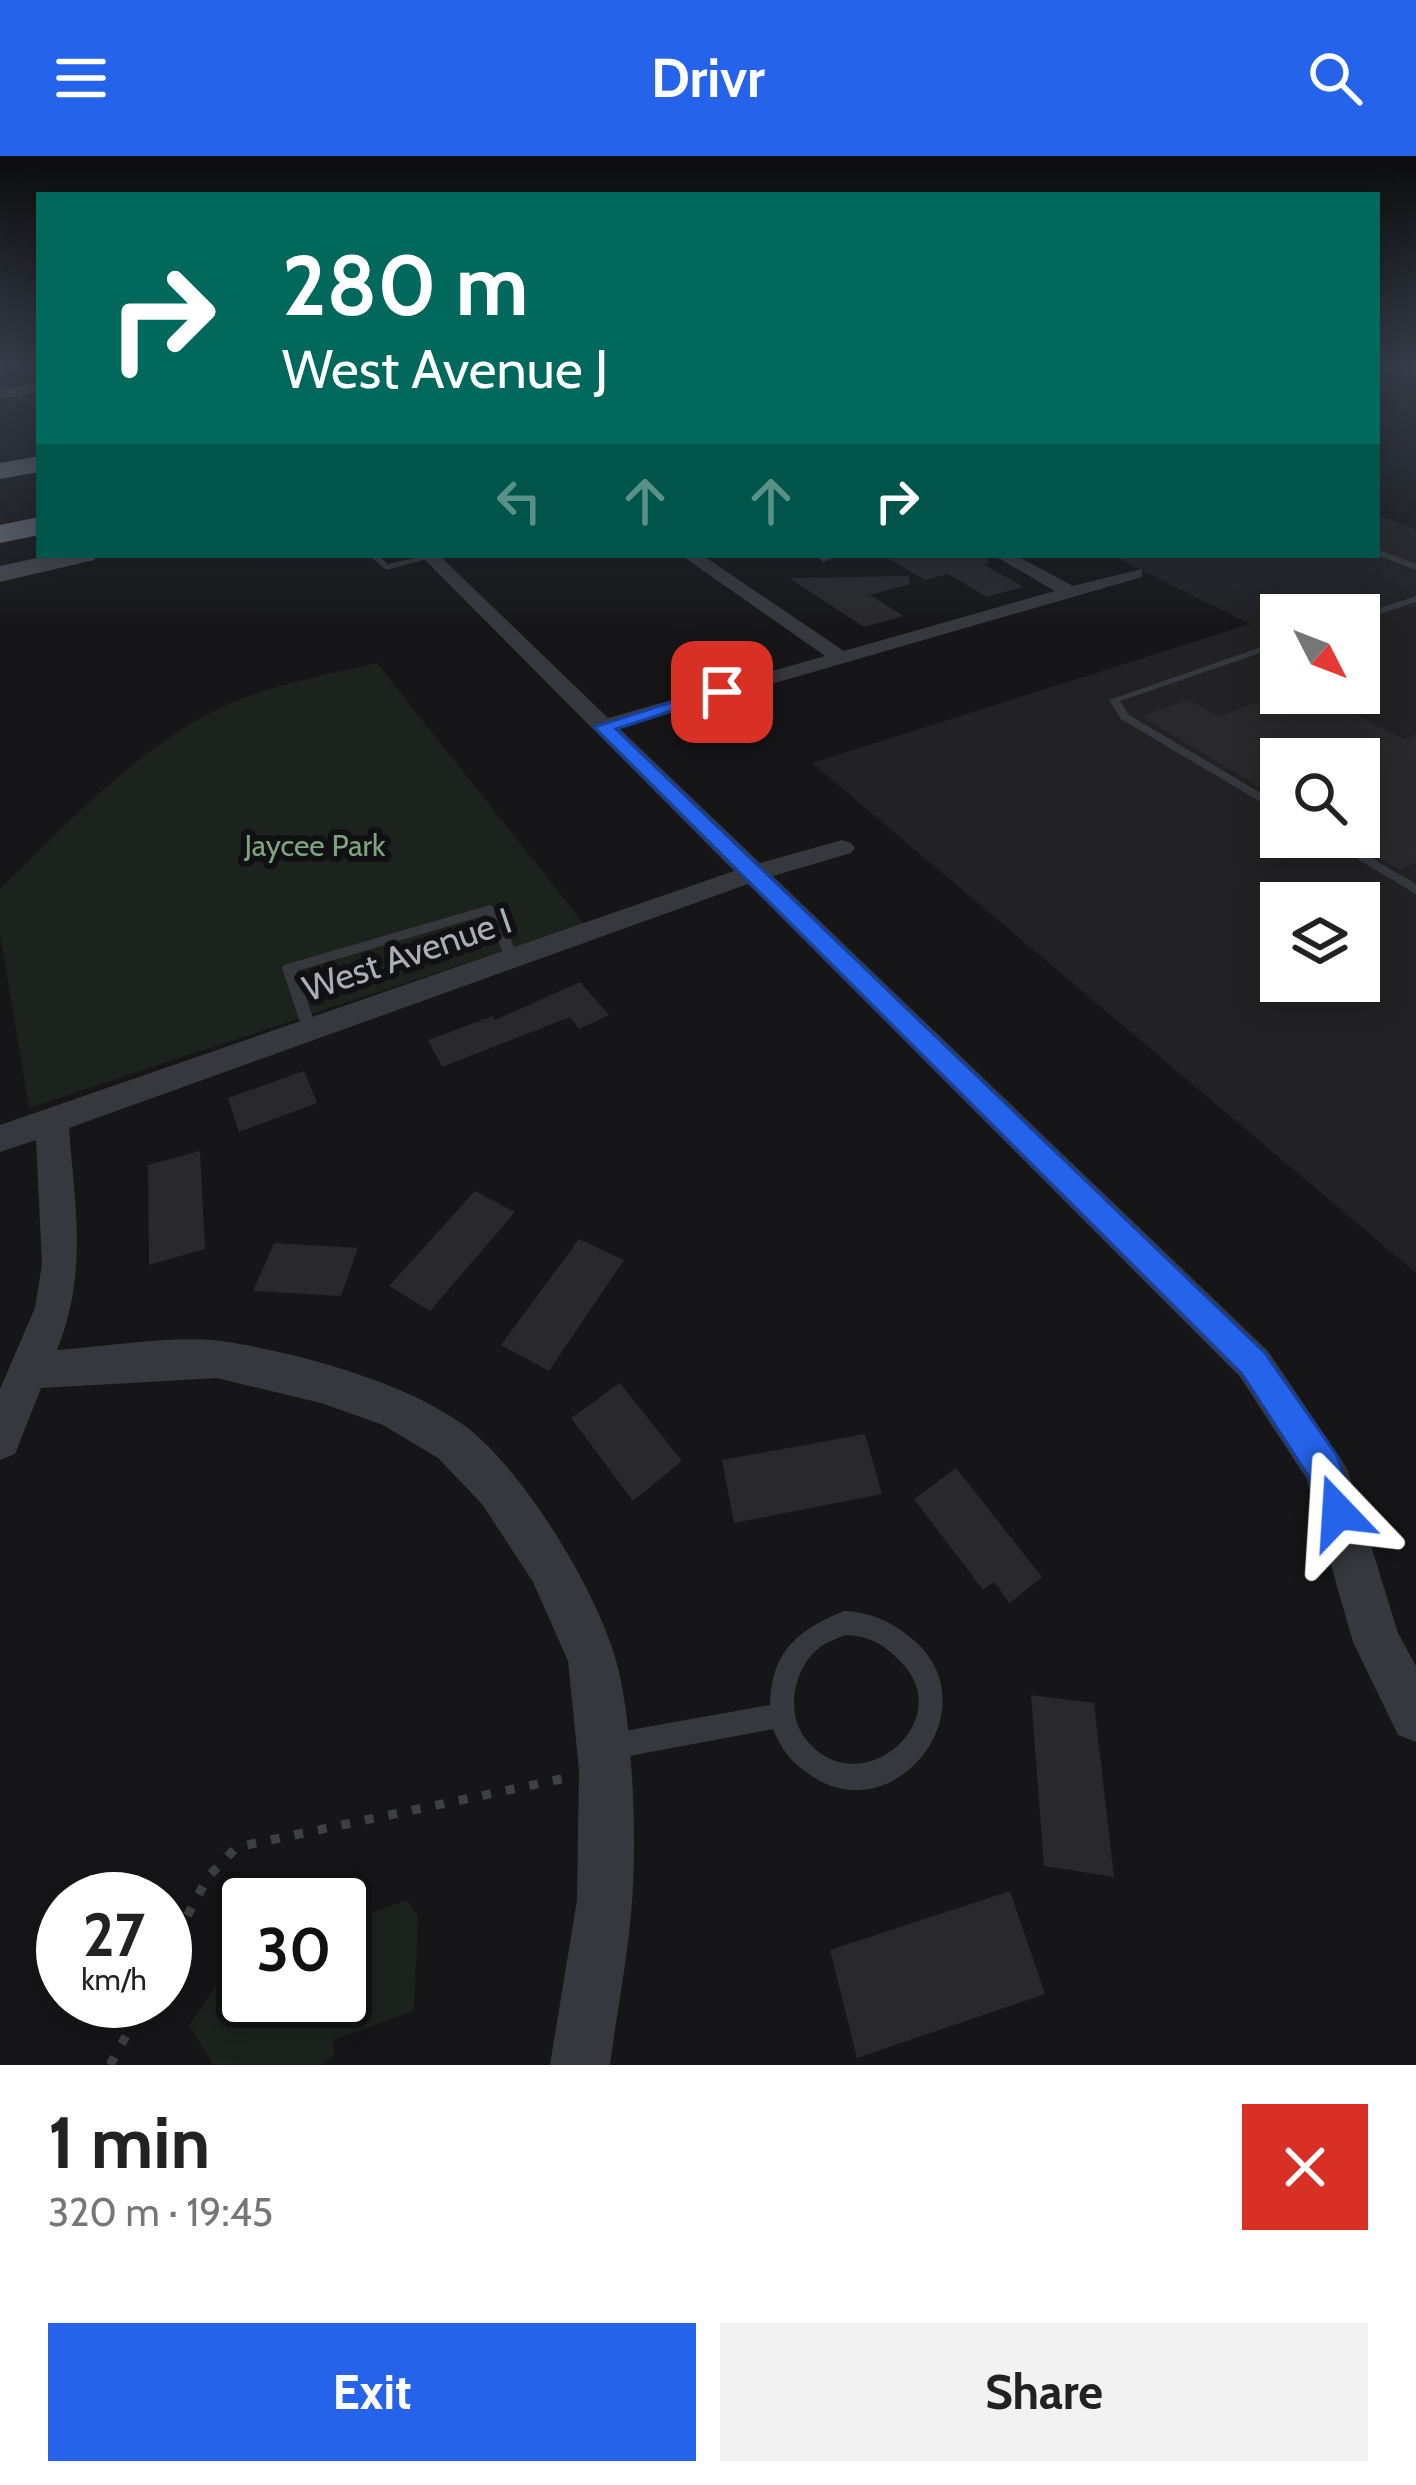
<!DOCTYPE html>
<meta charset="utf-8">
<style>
:root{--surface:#fff;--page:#f2f2f2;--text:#222;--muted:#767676;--accent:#2563eb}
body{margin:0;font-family:Cabin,sans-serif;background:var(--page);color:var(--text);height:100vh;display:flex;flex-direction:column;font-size:45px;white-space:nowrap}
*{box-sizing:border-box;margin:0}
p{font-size:39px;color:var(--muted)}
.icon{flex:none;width:66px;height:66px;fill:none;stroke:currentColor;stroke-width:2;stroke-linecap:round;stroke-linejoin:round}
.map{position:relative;height:1909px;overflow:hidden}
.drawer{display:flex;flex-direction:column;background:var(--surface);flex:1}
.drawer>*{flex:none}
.banner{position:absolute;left:36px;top:36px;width:1344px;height:366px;border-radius:0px;box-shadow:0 6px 30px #0003;background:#00695c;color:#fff;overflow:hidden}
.needle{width:78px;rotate:132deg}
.buttons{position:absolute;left:1260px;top:438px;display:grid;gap:24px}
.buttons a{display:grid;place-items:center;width:120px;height:120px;border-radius:0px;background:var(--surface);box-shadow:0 6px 30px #0003;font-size:60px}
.speed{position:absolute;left:36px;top:1716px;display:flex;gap:24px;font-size:60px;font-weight:700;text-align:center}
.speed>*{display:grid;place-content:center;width:156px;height:156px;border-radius:50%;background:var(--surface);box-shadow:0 6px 30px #0003;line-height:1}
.speed small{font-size:30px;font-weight:400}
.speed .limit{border:6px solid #111;border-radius:18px;background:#fff;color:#111}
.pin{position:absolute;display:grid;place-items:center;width:102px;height:102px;color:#fff;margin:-51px;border-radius:24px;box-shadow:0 6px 18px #0006}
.me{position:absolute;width:132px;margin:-66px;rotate:340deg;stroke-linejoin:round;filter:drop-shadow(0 0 9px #0008)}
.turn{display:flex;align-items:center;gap:42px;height:252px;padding:0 48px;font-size:54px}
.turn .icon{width:156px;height:156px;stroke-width:2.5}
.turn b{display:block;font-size:84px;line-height:102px}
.lanes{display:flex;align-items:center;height:114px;padding:0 48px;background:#0003;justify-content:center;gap:60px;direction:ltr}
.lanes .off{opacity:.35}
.round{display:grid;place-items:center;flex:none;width:126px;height:126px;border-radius:0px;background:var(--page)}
.headline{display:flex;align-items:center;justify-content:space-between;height:204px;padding:0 48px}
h1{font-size:72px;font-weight:800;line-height:90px}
.primary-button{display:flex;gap:24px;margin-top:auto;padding:24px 48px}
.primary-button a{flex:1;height:138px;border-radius:0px;background:var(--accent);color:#fff;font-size:48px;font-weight:800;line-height:138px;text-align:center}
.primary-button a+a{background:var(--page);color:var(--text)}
header{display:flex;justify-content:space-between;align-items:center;height:156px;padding:0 48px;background:var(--accent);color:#fff;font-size:54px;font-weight:800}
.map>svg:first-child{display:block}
.built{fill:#222225;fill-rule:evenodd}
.green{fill:#1c231d}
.building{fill:#29292c}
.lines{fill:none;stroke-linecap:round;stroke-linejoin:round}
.path{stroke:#3d3f44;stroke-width:9;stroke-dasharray:9 15;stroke-linecap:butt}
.lane{fill:#37383d;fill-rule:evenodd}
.street{fill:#37383d;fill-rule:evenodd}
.secondary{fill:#45474d;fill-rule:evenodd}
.highway{fill:#63666e;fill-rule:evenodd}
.route{fill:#2563eb;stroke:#184099;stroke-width:3}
.labels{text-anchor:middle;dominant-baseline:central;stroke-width:12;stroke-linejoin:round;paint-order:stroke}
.far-park-label{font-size:30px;fill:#7fa381;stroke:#111113}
.street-label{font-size:36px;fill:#a8adb8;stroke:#111113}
</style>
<header><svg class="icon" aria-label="menu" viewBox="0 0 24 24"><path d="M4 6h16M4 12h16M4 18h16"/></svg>Drivr<svg class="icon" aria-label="search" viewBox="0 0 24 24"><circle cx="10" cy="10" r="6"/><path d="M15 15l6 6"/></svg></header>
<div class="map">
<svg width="1416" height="1909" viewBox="0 0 1416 1909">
<rect width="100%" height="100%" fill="#161618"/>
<path class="built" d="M1377,359L1416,373V1117L812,607L1250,468L1111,399H1377ZM1281,459H1359V537H1281ZM1281,603H1359V681H1281ZM1281,747H1359V825H1281Z"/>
<path class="green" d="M377,507L584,768L29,952L0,778V733C66,669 128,601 210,557C261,530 322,520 377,507Z
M407,1744L418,1760L414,1855L333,1884L334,1898L322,1909H214L189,1870L230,1807L243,1802V1845H345V1766Z"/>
<path class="building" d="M882,399H987L988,407L983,408L1024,431L987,441L948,418L925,424Z
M908,420L910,428L870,439L904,460L864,471L789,422Z
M1285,537H1297L1328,553L1338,549L1404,583L1416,578V706L1400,714L1359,689V603H1281V644L1141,560L1188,544L1218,560Z
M580,826L609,859L579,873L570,861L442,911L428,884L493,860L495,864Z
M304,915L317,947L239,976L228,942Z
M200,995L205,1093L149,1109L148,1009Z
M475,1035L515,1056L430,1155L389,1130Z
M579,1083L624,1104L549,1215L501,1189Z
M274,1087L358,1092L341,1140L253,1135Z
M620,1227L682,1305L633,1345L571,1262Z
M865,1278L882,1338L734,1367L722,1304Z
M956,1312L1042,1421L1010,1447L994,1426L983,1434L914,1343Z
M1031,1539L1094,1547L1114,1721L1044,1710Z
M1010,1735L1045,1838L857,1902L830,1794Z"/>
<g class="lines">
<path class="path" d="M165,1802L208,1721L237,1691L566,1622
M110,1909L145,1845"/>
<path class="lane" d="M10,235L39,247V251L8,238Z
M1377,393L1416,408V414L1377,399Z
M369,399H378L388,408L428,399L435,401L386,414Z
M1416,440V446L1359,465V459Z
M1281,484V490L1120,545L1129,559L1281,649V658L1121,563L1109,544Z
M1321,681H1336L1416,728V738Z
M490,749L497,753L519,802L517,805H507L486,759L297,815L317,874L309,879L304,878L282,812L284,809Z
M844,1455C874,1456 898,1469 919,1489C987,1557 895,1672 815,1622C793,1608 783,1597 773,1573L613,1603L604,1599L600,1590L604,1581L613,1577L770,1549C771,1495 798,1474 844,1455ZM845,1479C869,1480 884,1488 901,1506C960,1566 857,1651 805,1582C785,1556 794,1511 820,1491C827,1486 836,1483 845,1479Z"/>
<path class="street" d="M1379,206H1396L1416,215V223Z
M420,399H439L608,562L825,500L681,399H702L844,495L1055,435L993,399H1015L1073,430L1142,413V421L619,572L760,707L842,684L851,687L855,692L851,697L773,720L1268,1195L1347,1312L1398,1477L1416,1510V1586L1398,1579L1353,1486L1306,1322L1240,1221L748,728L69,972C75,1053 88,1116 57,1194C104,1191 176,1179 221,1185C295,1196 409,1226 469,1273C525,1318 595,1432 615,1501C633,1559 637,1685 632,1746C628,1801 617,1855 610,1909H550L577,1744L579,1614L568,1505L533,1426L482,1348L438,1302L383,1269L321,1247L217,1222L41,1232L15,1298L0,1304V1233L35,1152L42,1108L36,984L0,996V969L734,715Z
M816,399H841L823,406Z"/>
<path class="secondary" d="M39,227V237L0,243V233Z
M51,399H97L94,404L0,426V410Z"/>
<path class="highway" d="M39,300V316L0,323V307Z
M39,361V379L0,387V369Z"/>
</g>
<linearGradient id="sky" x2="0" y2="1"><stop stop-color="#0c0c0d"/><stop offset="0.44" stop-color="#363c48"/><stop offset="1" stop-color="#363c48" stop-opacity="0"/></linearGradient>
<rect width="1416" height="473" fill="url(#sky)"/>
<path class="route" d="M715,532L730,536L616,573L1265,1197L1337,1300L1356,1356L1351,1369L1338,1374L1325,1369L1309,1321L1242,1218L594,571Z"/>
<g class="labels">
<g class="far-park-label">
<text x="315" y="689">Jaycee Park</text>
</g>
<g class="street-label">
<text transform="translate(407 798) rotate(-19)">West Avenue I</text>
</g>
</g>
</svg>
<div class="buttons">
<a><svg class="needle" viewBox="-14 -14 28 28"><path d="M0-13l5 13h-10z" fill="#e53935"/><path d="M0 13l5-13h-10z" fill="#767676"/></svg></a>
<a><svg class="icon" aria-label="search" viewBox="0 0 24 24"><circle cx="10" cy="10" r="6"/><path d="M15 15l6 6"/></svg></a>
<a><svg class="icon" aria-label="layers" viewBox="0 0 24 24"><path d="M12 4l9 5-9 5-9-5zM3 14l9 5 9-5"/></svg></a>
</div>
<div class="speed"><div>27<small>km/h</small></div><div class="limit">30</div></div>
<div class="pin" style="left:722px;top:536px;background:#d93025"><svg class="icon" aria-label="arrive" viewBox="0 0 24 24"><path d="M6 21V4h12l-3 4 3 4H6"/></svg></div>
<svg class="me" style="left:1338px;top:1356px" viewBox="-20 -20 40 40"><path d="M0-17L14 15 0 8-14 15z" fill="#2563eb" stroke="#fff" stroke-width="4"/></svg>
<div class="banner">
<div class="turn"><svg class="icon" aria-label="right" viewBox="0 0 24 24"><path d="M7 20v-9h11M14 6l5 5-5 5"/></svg><div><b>280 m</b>West Avenue J</div></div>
<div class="lanes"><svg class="icon off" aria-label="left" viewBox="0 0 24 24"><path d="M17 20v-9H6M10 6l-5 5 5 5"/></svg><svg class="icon off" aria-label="ahead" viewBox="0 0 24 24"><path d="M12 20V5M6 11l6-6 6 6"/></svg><svg class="icon off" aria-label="ahead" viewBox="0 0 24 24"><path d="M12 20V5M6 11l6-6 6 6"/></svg><svg class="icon" aria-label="right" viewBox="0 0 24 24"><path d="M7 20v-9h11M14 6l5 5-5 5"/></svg></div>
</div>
</div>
<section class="drawer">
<div class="headline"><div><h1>1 min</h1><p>320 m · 19:45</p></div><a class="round" style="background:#d93025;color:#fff"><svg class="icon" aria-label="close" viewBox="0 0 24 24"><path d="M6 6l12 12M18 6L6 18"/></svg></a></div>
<div class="primary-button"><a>Exit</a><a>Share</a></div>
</section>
